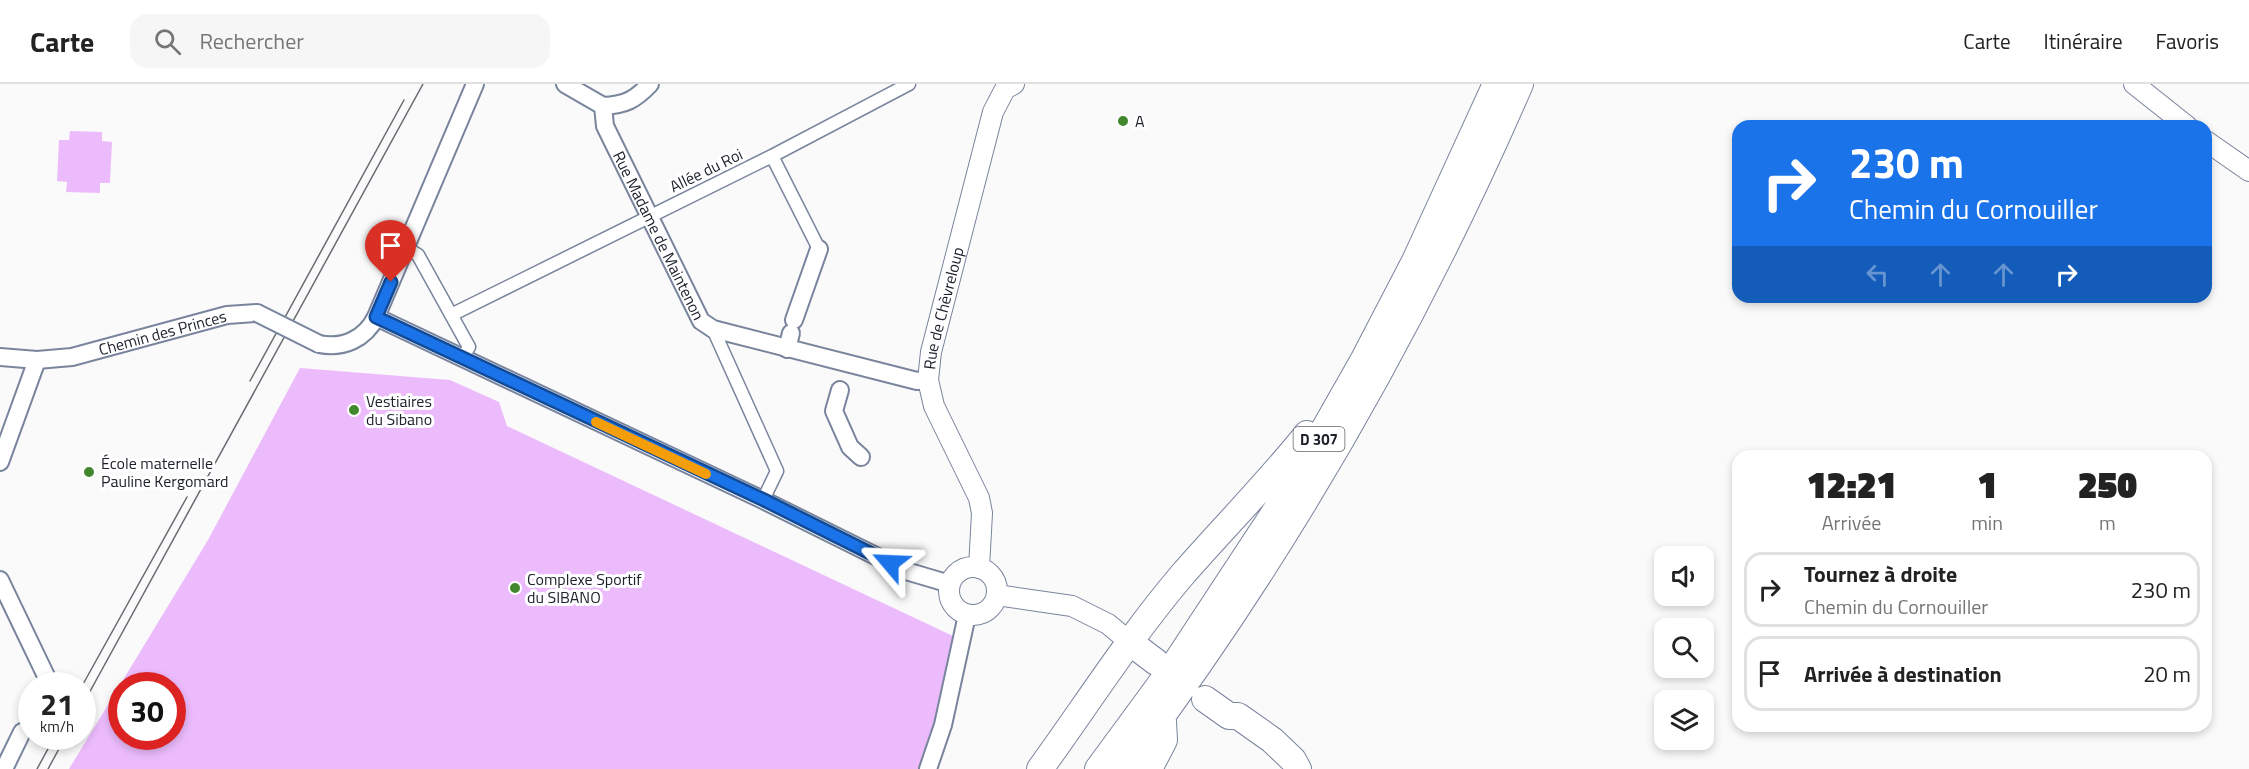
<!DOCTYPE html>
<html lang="fr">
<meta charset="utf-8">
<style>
:root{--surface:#fff;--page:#f6f6f6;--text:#222;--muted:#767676;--line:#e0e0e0}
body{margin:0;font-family:"Titillium Web",sans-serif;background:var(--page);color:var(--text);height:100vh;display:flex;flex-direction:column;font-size:22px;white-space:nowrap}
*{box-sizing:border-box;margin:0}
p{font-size:20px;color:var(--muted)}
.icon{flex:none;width:33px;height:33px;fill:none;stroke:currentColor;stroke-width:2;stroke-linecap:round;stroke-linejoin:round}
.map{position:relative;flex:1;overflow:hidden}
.details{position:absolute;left:1732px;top:366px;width:480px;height:282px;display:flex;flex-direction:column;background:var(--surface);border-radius:18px;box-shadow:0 3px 9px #0003}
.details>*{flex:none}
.guide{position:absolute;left:1732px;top:36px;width:480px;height:183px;border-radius:18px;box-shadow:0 3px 9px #0003;background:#1a73e8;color:#fff;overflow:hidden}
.controls{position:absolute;left:1654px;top:462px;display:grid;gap:12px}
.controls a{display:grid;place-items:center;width:60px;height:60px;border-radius:12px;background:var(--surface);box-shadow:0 3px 9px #0003;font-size:30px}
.speed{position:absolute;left:18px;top:588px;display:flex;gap:12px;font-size:30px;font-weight:700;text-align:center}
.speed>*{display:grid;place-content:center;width:78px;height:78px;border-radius:50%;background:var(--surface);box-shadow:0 3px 9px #0003;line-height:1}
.speed small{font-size:15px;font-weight:400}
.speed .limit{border:9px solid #d22;background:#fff;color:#111}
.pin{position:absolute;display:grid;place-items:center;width:51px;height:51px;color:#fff;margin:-62px -26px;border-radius:50% 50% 50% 0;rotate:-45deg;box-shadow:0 0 6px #0007}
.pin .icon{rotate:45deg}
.me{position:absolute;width:66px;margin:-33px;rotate:296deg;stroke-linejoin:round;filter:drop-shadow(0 0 4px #0008)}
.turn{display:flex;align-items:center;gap:21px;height:126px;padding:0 18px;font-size:27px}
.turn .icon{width:78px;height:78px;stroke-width:2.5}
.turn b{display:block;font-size:42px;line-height:51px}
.lanes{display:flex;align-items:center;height:57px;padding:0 18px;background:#0003;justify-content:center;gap:30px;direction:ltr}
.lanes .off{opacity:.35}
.eta{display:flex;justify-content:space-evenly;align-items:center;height:102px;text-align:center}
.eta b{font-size:36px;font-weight:800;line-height:42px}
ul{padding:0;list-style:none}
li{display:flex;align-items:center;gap:18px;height:75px;margin:0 12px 9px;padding:0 6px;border:3px solid var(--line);border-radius:18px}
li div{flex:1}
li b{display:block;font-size:22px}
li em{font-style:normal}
header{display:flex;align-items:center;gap:36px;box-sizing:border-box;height:84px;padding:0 30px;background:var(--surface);border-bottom:2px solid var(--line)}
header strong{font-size:28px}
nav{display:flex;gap:33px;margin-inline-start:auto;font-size:21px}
.search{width:420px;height:54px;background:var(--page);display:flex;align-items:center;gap:15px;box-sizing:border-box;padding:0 21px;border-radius:18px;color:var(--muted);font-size:22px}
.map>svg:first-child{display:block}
.green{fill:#ecbbfc;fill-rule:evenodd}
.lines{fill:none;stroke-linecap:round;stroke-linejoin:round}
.pedestrian-casing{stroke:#79849d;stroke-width:15}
.minor-casing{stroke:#79849d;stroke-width:20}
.tertiary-casing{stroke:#79849d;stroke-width:22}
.primary-casing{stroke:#79849d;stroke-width:28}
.pedestrian{stroke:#fff;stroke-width:12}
.minor{stroke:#fff;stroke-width:16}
.tertiary{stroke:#fff;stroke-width:20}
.primary{stroke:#fff;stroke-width:26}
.tram{stroke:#686b72;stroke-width:1.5}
.minor-bridge-casing{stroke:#79849d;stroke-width:20;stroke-linecap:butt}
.minor-bridge{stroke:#fff;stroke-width:16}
.route-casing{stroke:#114b97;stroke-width:15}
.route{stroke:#1a73e8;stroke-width:10}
.slow{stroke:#f59e0b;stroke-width:10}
.poi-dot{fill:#40872d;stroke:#fff;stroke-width:2}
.labels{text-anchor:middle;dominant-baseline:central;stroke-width:6;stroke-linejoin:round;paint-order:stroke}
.shield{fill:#fff;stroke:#5f636a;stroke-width:1.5}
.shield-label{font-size:15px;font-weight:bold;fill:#1b202a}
.poi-label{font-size:16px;fill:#1b202a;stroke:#fff;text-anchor:start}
.street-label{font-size:16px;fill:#1b202a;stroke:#fff}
</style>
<header>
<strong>Carte</strong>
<div class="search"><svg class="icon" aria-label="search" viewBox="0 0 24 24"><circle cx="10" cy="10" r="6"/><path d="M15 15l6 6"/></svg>Rechercher</div>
<nav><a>Carte</a><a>Itinéraire</a><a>Favoris</a></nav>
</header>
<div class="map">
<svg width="2249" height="685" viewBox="0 0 2249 685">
<rect width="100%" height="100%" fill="#fafafa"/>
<path class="green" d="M70,47L102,48V57L112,58L110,99H100V109L66,108L67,98L57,97L59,56H69Z
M300,284L450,296L499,318L507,342L953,552L929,661L919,685H69L208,456ZM122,602H172V652H122Z"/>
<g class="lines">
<g class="pedestrian-casing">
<path id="pedestrian" d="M772,72L819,165
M406,164L418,171L469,263L463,273
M451,231L772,72L909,0
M713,245L777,387L763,416"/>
</g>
<g class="minor-casing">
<g id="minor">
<path id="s1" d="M565,0L603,22L605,42L701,237L713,245L917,297L928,296"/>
<path d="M603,22C625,21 635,16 650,0"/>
<path d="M376,233L475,0"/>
<path d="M794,236L819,165"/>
<path d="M319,260C343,265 365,255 376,233L763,416L906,487L950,500"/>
<path d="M787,265L791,249"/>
<path id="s2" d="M0,273L37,276L72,273L227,231L257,229"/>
<path d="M840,306L834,327L850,363L861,373"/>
<path d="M0,378L37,276"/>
<path d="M0,496L46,592"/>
<path d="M4,685L22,648"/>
<path d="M928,685L943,641L967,531"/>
</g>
</g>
<g class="tertiary-casing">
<g id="tertiary">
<path d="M2134,0L2187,42"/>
<path d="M2206,57L2249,87"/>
<circle cx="973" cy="507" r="24"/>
<path id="s3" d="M979,484L982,429L979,414L934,322L928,296L931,268L993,28L1005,5L1014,0"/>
<path d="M997,511L1072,522L1108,540L1131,559"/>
</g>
</g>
<g class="primary-casing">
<path id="primary" d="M1131,559L1156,578
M1205,615L1229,632H1238L1272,656L1293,676L1298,685
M1040,685C1087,620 1131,551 1183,490C1224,443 1268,399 1307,350
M1098,685L1173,583L1292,402L1363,277L1415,177L1496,0
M1123,685C1282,474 1415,242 1520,0
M1149,685L1164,656L1163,638"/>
</g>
<use href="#pedestrian" class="pedestrian"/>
<use href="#minor" class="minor"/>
<use href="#tertiary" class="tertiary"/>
<use href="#primary" class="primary"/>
<path class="tram" d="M250,297L404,16
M82,602L187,413
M82,622L423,0
M37,685L55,652
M48,685L66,652"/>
<g class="minor-bridge-casing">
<path id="minor-bridge" d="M257,229L319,260"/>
</g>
<use href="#minor-bridge" class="minor-bridge"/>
</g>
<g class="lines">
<g class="route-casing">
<path id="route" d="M391,198L376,233L764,416L890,479"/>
</g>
<use href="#route" class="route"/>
<path class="slow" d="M596,338L706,390"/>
</g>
<g class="poi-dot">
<circle cx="1123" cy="37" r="6"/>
<circle cx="354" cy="326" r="6"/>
<circle cx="89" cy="388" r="6"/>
<circle cx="515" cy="504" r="6"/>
</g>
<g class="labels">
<rect class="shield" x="1293.5" y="343" width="51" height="24" rx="4.5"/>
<g class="shield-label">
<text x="1319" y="355">D 307</text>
</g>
<g class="poi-label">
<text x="1135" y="37">A</text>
<text x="366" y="317">Vestiaires<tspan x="366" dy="18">du Sibano</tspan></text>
<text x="101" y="379">École maternelle<tspan x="101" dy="18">Pauline Kergomard</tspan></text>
<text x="527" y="495">Complexe Sportif<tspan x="527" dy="18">du SIBANO</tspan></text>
</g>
<g class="street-label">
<text transform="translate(706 86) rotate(-26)">Allée du Roi</text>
<text stroke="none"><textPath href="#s1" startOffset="186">Rue Madame de Maintenon</textPath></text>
<text stroke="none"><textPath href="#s3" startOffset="273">Rue de Chèvreloup</textPath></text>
<text stroke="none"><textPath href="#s2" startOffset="166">Chemin des Princes</textPath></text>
</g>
</g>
</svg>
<div class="controls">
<a><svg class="icon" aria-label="sound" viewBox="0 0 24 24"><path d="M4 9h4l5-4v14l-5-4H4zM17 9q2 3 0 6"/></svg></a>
<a><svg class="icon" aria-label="search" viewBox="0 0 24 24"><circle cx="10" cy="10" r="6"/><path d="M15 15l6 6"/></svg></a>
<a><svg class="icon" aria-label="layers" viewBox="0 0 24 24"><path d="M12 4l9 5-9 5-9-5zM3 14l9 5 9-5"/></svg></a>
</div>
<div class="speed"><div>21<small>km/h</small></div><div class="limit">30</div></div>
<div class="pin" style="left:391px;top:198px;background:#d93025"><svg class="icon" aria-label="arrive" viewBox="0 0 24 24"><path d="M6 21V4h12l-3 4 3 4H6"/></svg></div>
<svg class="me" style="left:890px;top:479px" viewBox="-20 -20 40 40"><path d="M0-17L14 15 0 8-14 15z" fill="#1a73e8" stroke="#fff" stroke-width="4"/></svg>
<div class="guide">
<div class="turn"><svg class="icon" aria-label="right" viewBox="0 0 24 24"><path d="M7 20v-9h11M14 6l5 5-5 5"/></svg><div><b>230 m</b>Chemin du Cornouiller</div></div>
<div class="lanes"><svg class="icon off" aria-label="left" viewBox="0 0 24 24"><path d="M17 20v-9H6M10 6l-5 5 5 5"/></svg><svg class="icon off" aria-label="ahead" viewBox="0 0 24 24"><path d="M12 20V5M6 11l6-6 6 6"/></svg><svg class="icon off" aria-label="ahead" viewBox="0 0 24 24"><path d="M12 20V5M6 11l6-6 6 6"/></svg><svg class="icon" aria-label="right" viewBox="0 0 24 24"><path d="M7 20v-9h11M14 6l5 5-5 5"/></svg></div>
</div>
<section class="details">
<div class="eta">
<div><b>12:21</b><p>Arrivée</p></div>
<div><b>1</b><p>min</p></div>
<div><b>250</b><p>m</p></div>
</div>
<ul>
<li><svg class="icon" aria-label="right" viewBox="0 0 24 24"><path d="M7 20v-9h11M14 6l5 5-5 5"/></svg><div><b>Tournez à droite</b><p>Chemin du Cornouiller</p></div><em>230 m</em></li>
<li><svg class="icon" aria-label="arrive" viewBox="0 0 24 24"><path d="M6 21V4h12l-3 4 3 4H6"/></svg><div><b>Arrivée à destination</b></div><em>20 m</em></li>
</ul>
</section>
</div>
